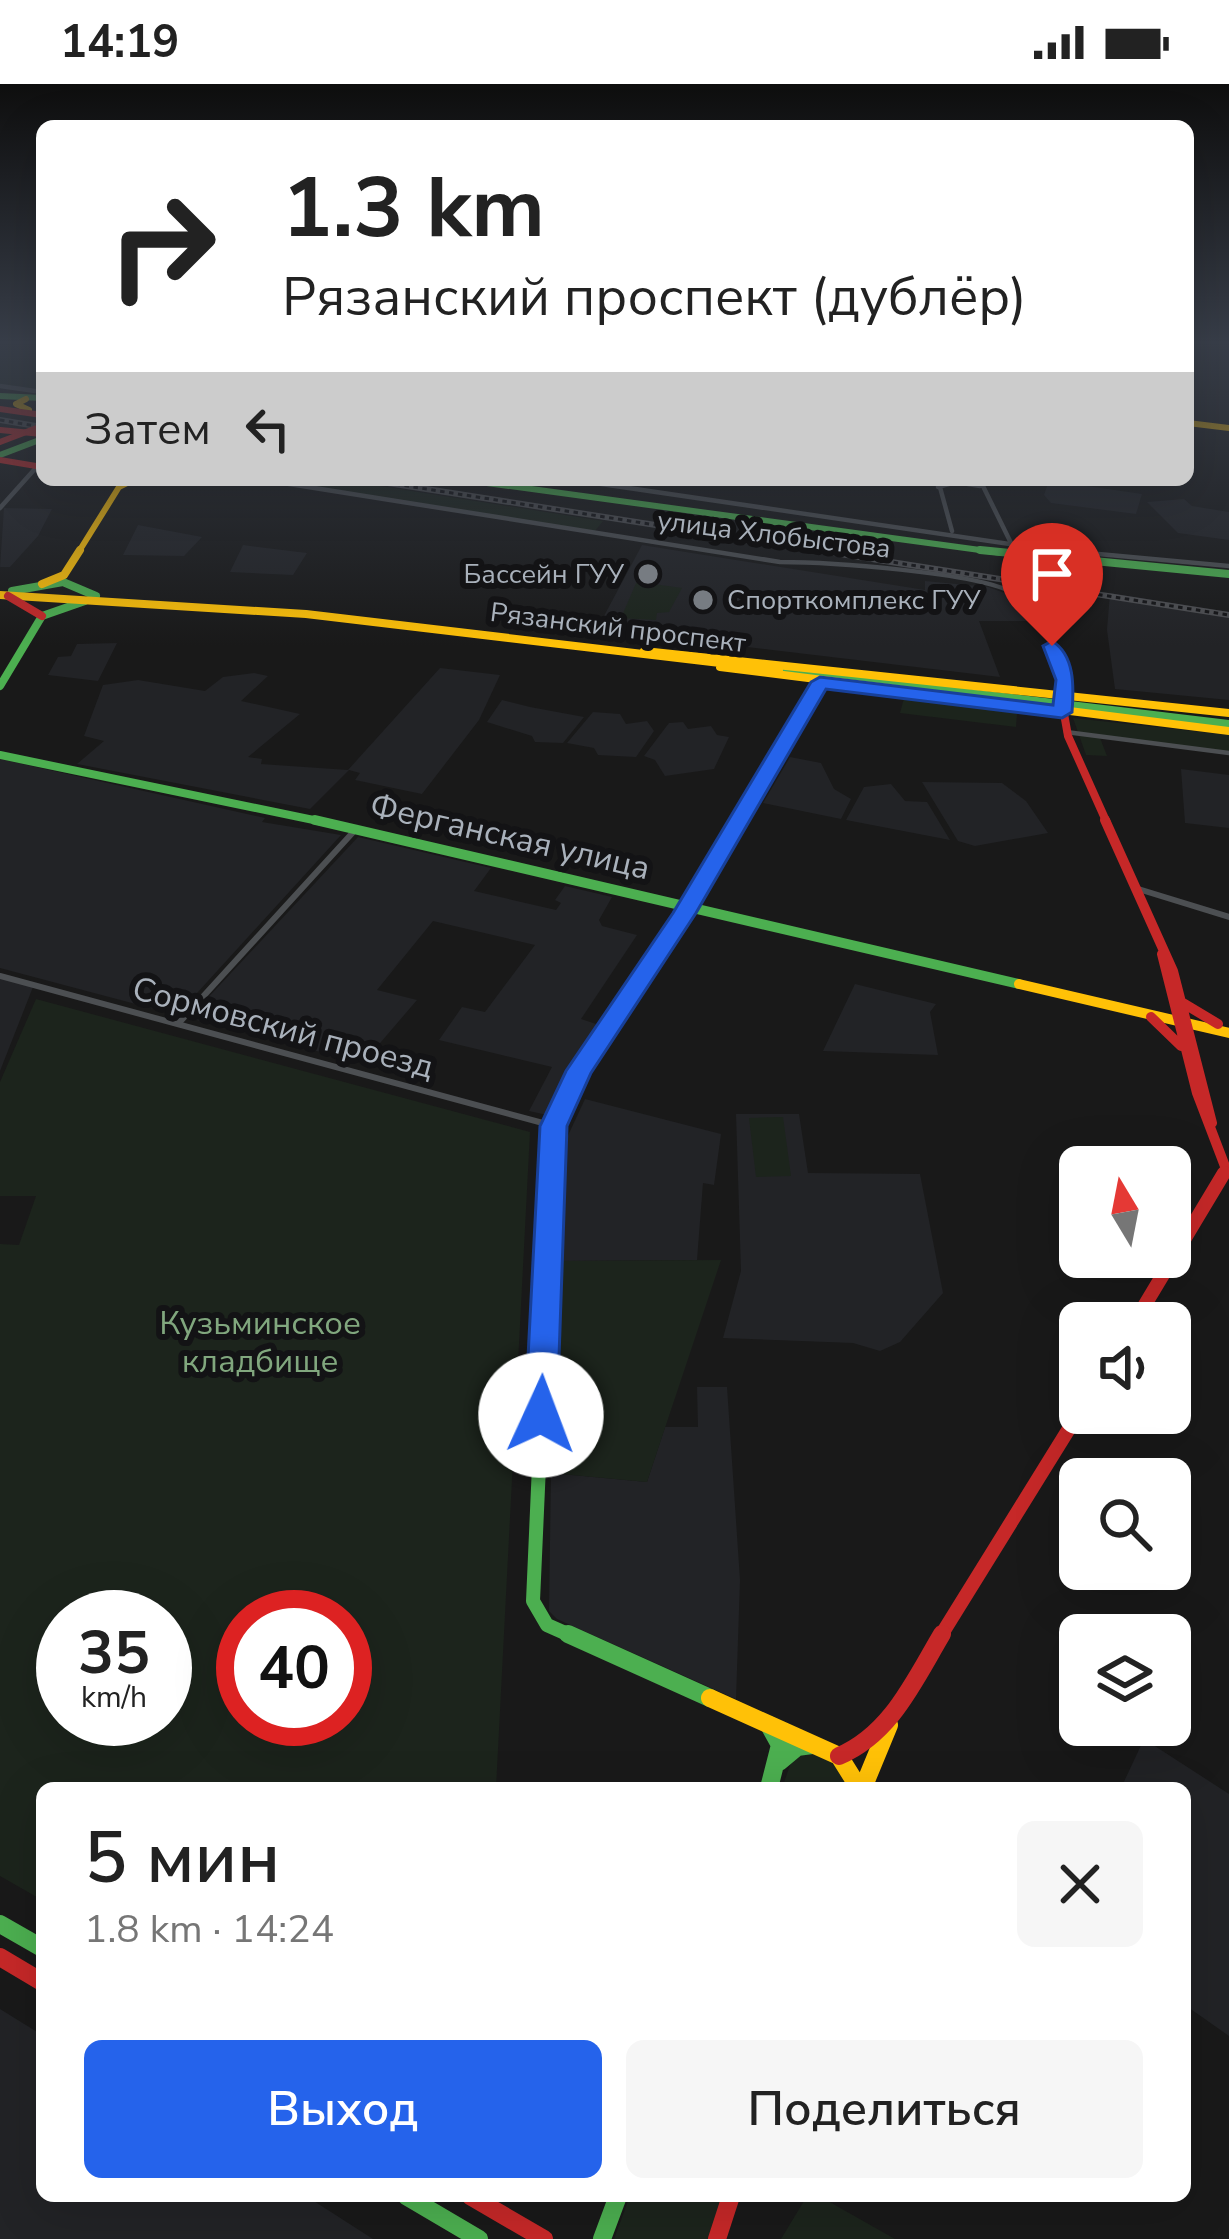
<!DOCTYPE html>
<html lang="ru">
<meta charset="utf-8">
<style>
:root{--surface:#fff;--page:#f6f6f6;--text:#222;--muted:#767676;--accent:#2563eb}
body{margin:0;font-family:"Nunito Sans",sans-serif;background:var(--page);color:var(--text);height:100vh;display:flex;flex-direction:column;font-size:45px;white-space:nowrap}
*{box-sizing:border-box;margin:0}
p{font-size:39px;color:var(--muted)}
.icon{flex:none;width:66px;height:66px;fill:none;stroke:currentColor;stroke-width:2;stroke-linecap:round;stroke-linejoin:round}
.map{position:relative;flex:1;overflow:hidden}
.side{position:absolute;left:36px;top:1698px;width:1155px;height:420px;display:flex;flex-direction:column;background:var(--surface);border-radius:18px;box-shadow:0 12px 48px #0002}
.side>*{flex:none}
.banner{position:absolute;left:36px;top:36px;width:1158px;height:366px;border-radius:18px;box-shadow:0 12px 48px #0002;background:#fff;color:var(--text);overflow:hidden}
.needle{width:78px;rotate:350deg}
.buttons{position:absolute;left:1059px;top:1062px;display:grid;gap:24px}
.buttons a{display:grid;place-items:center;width:132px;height:132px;border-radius:18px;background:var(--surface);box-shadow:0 12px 48px #0002;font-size:60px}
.speed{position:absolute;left:36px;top:1506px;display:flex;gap:24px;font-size:60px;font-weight:700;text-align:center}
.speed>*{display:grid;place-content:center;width:156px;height:156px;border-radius:50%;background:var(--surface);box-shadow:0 12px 48px #0002;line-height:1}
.speed small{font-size:30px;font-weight:400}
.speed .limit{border:18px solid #d22;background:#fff;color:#111}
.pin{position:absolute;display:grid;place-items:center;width:102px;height:102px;color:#fff;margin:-123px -51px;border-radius:50% 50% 50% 0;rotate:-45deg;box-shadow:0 0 12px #0007}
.pin .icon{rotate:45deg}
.me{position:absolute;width:132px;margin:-66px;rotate:2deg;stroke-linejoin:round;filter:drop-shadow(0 0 9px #0008)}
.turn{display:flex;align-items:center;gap:42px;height:252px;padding:0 48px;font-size:54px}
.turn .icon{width:156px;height:156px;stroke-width:2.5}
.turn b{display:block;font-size:84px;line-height:102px}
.then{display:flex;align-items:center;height:114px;padding:0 48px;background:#0003;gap:24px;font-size:45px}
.round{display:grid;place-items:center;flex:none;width:126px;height:126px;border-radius:18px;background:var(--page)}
.overview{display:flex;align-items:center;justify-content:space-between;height:204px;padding:0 48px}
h1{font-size:72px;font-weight:600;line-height:90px}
.primary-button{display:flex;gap:24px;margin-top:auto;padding:24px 48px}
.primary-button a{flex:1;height:138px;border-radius:18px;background:var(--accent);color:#fff;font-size:48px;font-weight:600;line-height:138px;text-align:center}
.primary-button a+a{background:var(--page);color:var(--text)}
.status{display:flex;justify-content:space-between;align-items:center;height:84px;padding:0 60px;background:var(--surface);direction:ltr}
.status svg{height:33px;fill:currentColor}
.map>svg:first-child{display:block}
.built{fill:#222326}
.green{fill:#1c241c;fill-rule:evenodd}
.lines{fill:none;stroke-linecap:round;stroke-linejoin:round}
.street-far1{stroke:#4c4f52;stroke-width:4.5}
.street{stroke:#4c4f52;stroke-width:6}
.fast-far4{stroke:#4caf50;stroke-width:6}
.fast-far3{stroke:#4caf50;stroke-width:8}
.fast-far2{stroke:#4caf50;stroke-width:10}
.fast-far1{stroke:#4caf50;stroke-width:14}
.fast{stroke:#4caf50;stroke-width:18}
.slow-far3{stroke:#ffc107;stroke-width:6}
.slow-far2{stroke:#ffc107;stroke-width:8}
.slow-far1{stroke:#ffc107;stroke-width:10}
.slow{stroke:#ffc107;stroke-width:18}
.jam-far4{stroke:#c62828;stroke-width:6}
.jam-far3{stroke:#c62828;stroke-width:8}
.jam-far2{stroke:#c62828;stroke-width:10}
.jam-far1{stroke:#c62828;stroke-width:14}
.jam{stroke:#c62828;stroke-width:18}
.rail-casing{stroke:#4d4e51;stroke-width:6}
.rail{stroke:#131315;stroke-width:3;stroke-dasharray:4.5;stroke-linecap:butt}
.jam-bridge{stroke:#c62828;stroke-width:6}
.route{fill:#2563eb;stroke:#184099;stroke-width:3}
.poi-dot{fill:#777c82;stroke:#131315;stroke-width:4.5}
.labels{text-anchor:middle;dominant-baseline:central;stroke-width:12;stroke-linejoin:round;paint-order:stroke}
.far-street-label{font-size:27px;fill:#a9b1bb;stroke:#131315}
.far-poi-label{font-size:27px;fill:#a9b1bb;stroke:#131315;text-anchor:end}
.street-label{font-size:33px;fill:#a9b1bb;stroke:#131315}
.park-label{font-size:33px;fill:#81a77e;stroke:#131315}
</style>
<div class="status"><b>14:19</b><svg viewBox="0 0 49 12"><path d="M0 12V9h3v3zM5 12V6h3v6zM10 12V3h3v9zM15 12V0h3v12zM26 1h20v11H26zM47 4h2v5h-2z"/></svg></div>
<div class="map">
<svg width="1229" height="2155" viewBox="0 0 1229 2155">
<rect width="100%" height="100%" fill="#191919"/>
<path class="built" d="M1049,397L1087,402L1142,410L1136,430L1051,419L1044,411Z
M1184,415L1192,422L1229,428V456L1178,449L1147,418Z
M4,424L52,425L38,452L10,483H0Z
M138,441L202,453L184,472L123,471Z
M243,461L307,469L293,491L230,488Z
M642,461L925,506V497L988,503L1013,512L1033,537H979L1000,593L597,545Z
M1110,509L1229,528V616L1115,605L1107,546Z
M117,559L98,597L48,591L58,573L71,572L77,560Z
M440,584L500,591L479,636L422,710L355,696L360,689L349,686L310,725L77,680L104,657L84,652L103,601L138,596L205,607L223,593L254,589L268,592L241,617L300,630L248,673L262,675L261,680L348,686Z
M502,616L530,623L584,633L563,659L535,658L532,652L487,638Z
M593,628L620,630L626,640L647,637L654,647L636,673L598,671L594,664L567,659Z
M683,638L688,645L711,642L717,651L729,653L714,685L665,692L655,676L644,672L669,639Z
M790,673L821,679L834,705L851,715L841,735L763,719Z
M0,675L265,734L262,738L341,751L177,931L0,884Z
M1181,685L1229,691V744L1185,739Z
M922,698L1002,699L1026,717L1048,749L975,762L958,757Z
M891,700L905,717L927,718L950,756L846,736L864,703Z
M358,753L491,784L474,807L556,826L561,819L555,816L565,802L612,813L599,836L602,842L637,851L581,935L596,940L547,1031L529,1027L552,983L439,956L462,923L485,928L535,861L433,837L377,906L417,916L363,979L189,934Z
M0,894L33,903L0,987Z
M855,900L936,920L930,928L938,971L823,967Z
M585,1015L721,1050L714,1101L703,1099L697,1176L558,1177L564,1060Z
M736,1030H799L808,1089L920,1090L943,1209L900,1258L880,1267L853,1259L723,1254L741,1187Z
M697,1303H727L740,1496L736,1615L557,1535L549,1527L551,1389L647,1398L665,1343H698Z
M1144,1655L1229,1710V1952L1185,1921V1704H1121Z
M0,1925L42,1951V2112H306L373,2155H0Z"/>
<path class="green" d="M0,261H42V305L0,301Z
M272,396H342L603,437L595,447Z
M636,499L639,498L682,504L669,528L657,529L656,536L621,534Z
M904,614L1017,629L1016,643L900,629Z
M1073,634L1229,651V668L1100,654L1107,672L1086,671Z
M36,915L530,1048L496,1704H42V1816L0,1792V1160L19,1161L36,1112H0V998ZM165,1533V1635H63V1533ZM345,1533V1635H243V1533Z
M783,1033L791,1092L756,1093L749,1034Z
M721,1176L647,1398L551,1389L558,1177Z
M807,1665L848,1685L855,1704H782L793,1673Z
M630,2112H723L710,2155H614Z
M807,2112H819L895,2155H781Z"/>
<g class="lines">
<path class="street-far1" d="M0,302L42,308
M264,396L780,478C825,478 978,488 1013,509C1049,530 1064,576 1064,615
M574,396L1044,465L1229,482
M938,396L952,447
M980,396L1011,459
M938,403L956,398L980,402
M0,424L42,377
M1066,648L1229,669"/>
<path class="street" d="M1135,804L1229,833
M0,892L554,1042
M178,940L356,745"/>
<path class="fast-far4" d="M0,312L42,314
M0,371L42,355
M465,396L1002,469"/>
<path class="fast-far3" d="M980,466L1229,490
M12,507L63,498L96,512
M779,586L1229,640
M0,602L42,532L85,517
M0,671L328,739
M738,739L820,599"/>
<path class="fast-far2" d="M315,736L1019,900
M552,1092L554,1042L584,979L740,736"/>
<path class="fast-far1" d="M552,1089L533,1517L547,1541L574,1553"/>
<path class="fast" d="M568,1550L710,1614
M769,1641L780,1661L769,1704
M779,1678L797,1663L812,1661
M0,1840L42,1864
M406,2112L479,2155
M602,2155L618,2112"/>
<path class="slow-far3" d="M26,315L16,320L29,326
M1188,339L1229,344
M78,469L119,403L129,398"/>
<path class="slow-far2" d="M42,500L64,491L80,466
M0,511L306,530L779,586
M644,567L1229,629
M720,583L1229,647"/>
<path class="slow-far1" d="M1019,900L1229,949"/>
<path class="slow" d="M710,1614L839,1672L859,1704
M863,1704L889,1641"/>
<path class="jam-far4" d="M0,325L42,331
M0,346L42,350
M0,376L42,383"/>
<path class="jam-far3" d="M8,512L42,532
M1063,624L1068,652L1107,739"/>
<path class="jam-far2" d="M1105,736L1173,887L1212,1039
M1162,870L1197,1009L1226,1085L1222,1092
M1183,919L1218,940
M1151,933L1181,962"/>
<path class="jam-far1" d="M1134,1239L1224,1089
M940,1553L1080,1327"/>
<path class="jam" d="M839,1672C891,1650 914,1597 942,1550
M0,1873L42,1898
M470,2112L544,2155
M717,2155L731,2112"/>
<g class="rail-casing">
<path id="rail" d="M0,336L42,343
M369,396L1229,531"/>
</g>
<use href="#rail" class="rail"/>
<path class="jam-bridge" d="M0,358L42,342"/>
</g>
<linearGradient id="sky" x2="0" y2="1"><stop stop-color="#0e0e0e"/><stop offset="0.46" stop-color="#383e49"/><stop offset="1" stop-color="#383e49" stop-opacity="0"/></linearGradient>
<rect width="1229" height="562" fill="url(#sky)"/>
<path class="route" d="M1052,557C1075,571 1074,603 1072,628L1062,634L826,605L696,829L591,989L567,1042L557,1331L552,1341H530L525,1331L540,1042L566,987L673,829L811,598L820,593L1053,621L1056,596L1043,562Z"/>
<g class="poi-dot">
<circle cx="648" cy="490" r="12"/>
<circle cx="703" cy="516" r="12"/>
</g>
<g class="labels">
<g class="far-street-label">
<text transform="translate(774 451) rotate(7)">улица Хлобыстова</text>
<text transform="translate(618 544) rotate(7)">Рязанский проспект</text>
</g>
<g class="far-poi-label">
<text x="624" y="490">Бассейн ГУУ</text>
<text x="727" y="516" text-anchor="start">Спорткомплекс ГУУ</text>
</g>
<g class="street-label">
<text transform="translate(510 753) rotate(13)">Ферганская улица</text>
<text transform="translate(283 944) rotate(15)">Сормовский проезд</text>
</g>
<g class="park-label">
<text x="260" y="1239">Кузьминское<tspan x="260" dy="38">кладбище</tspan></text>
</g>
</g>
</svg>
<div class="buttons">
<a><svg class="needle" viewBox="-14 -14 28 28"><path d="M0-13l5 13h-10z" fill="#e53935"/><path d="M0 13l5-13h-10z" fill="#767676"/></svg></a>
<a><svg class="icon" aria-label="sound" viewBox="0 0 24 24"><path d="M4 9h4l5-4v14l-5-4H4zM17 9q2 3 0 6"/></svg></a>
<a><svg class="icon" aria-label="search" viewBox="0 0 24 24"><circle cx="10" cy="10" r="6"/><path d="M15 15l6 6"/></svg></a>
<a><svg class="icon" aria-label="layers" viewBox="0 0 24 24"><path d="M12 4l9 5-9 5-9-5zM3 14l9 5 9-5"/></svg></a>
</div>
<div class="speed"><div>35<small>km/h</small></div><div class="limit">40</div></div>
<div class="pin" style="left:1052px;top:562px;background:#d93025"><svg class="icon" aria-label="arrive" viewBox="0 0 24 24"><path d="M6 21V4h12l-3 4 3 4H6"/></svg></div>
<svg class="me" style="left:541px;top:1331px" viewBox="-20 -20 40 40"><circle r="19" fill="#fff"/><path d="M0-13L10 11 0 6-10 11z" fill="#2563eb"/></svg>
<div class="banner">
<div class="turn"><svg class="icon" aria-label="right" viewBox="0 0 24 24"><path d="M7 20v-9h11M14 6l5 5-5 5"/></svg><div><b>1.3 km</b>Рязанский проспект (дублёр)</div></div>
<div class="then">Затем<svg class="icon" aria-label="left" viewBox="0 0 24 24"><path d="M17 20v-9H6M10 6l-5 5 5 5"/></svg></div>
</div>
<section class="side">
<div class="overview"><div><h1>5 мин</h1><p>1.8 km · 14:24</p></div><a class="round"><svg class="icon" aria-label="close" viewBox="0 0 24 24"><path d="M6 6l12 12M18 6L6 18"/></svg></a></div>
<div class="primary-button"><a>Выход</a><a>Поделиться</a></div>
</section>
</div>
